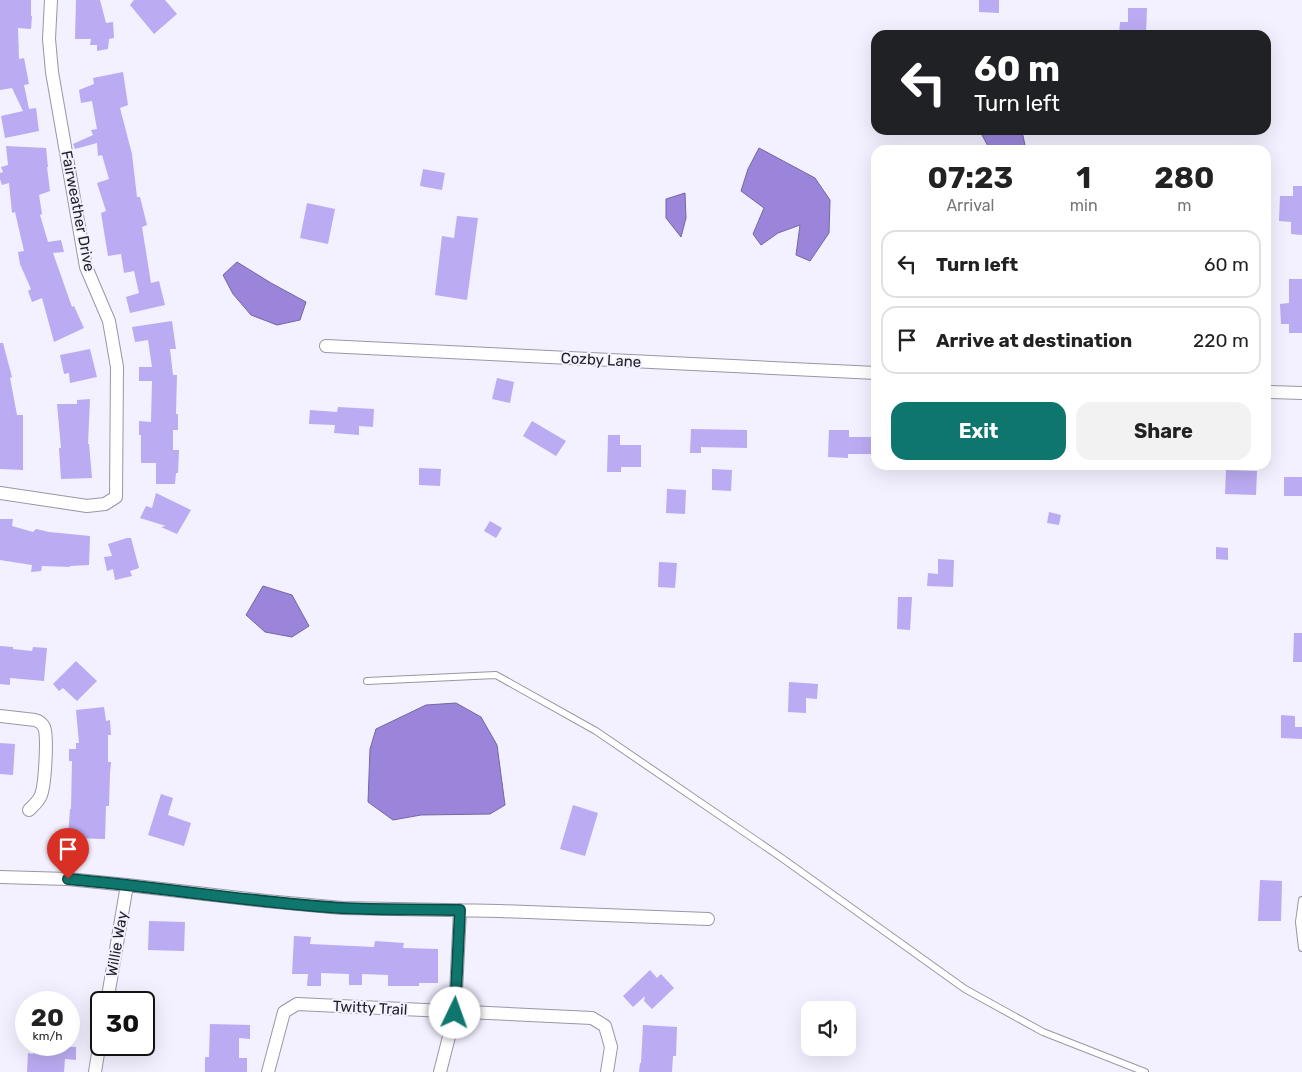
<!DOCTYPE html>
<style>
:root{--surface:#fff;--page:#f2f2f2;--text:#222;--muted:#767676;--line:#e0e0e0;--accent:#0f766e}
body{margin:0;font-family:Rubik,sans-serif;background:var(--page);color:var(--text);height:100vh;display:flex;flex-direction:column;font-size:19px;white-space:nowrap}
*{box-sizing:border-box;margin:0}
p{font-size:16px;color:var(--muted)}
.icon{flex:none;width:28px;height:28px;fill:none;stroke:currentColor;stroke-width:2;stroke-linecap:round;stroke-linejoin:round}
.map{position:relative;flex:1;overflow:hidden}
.sheet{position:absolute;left:871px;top:145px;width:400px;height:325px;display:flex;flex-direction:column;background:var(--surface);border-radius:15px;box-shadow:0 5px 20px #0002}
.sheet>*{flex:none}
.hud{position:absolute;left:871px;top:30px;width:400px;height:105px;border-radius:15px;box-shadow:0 5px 20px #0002;background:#202124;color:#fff;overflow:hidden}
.fabs{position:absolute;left:801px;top:1001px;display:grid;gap:10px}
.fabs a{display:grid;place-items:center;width:55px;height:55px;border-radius:10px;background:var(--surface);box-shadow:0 5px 20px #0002;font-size:25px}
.speed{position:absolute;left:15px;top:991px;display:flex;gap:10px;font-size:25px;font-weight:700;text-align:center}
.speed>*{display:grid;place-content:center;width:65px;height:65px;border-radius:50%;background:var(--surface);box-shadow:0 5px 20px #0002;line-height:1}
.speed small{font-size:12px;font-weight:400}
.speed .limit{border:2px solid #111;border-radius:8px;background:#fff;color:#111}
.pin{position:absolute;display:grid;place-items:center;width:42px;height:42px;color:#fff;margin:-51px -21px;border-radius:50% 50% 50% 0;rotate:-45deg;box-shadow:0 0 5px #0007}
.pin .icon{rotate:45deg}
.me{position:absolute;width:55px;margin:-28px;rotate:3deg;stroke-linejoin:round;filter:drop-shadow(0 0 4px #0008)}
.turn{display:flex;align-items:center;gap:18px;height:105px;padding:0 20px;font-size:22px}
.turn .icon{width:65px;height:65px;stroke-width:2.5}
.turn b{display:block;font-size:35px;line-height:42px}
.eta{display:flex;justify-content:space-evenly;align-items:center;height:85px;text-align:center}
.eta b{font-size:30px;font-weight:700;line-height:35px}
.primary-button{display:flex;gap:10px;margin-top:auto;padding:10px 20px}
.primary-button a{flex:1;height:58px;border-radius:15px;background:var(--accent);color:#fff;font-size:20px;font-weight:700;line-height:58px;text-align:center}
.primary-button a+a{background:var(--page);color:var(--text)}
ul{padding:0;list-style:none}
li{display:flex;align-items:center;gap:15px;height:68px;margin:0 10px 8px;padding:0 10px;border:2px solid var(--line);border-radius:15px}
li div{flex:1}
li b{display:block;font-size:19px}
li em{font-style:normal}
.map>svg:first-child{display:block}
.water{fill:#9a85db;stroke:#7566a4}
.building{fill:#bbabf2}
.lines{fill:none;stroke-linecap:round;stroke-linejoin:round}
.service-casing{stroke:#9997a4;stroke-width:8}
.minor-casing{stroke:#9997a4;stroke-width:14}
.service{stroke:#fff;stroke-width:6}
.minor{stroke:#fff;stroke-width:12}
.route-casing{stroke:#0a4d48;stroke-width:12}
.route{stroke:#0f766e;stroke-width:9}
.labels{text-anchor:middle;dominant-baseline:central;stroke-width:4;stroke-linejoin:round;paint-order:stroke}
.street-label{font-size:15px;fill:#201f24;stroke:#f3f0ff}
</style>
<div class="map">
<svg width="1302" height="1072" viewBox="0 0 1302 1072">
<rect width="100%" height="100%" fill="#f3f0ff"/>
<path class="water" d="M989,130H1021L1022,131L1026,150H990L982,135Z
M759,148L815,178L830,200L829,233L810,261L796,255L800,225L778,233L761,245L753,234L764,208L741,191L748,169Z
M685,193L686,218L681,237L666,218V199Z
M237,262L271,283L306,302L300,320L277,325L251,315L233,294L223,275Z
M263,586L292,595L309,626L292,637L265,632L246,615Z
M456,703L481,717L497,745L505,805L490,814L421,815L393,820L368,802L370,749L376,729L426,705Z"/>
<path class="building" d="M0,0H31V16H32L31,29L18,28L19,59L24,58L29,84L24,85L29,109L36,108L39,131L5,138L1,116L23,111L12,88L0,90Z
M76,0H100L106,23L113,22L114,38L109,39L108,49L97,51V45H90L91,39H75Z
M134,0H165L177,14L154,34L130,5Z
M979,0H999V13L979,12Z
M1128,8H1147L1146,35H1119L1120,22H1128Z
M123,72L128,105L120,108L132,154L137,197H140L147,225L142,227L151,283L159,281L165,305L130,313L126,297L139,293L134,271L124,273L121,254L108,256L101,213L106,211L97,183L109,179L102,155L98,156L97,143L75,149L73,144L93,135L91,130L97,129L92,101L81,103L79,90L94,84L93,78Z
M6,146L46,148L48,167H47L50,191L39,195L42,214L40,215L48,242L61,240L64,252L53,253L72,307L74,306L84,328L54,342L42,298L32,302L28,291L31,289L20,264L18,252L24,251L15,212L12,213L9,183L2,185L0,179V173L3,172L1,167L8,165Z
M423,169L445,173L442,190L420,186Z
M1293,186H1302V235L1291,234V222L1279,221L1280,196H1293Z
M307,203L335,209L328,244L300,238Z
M457,216L478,218L467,300L435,295L442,236L454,238Z
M1289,279H1302V333H1289V324H1281L1280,304L1289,303Z
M172,321L176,349H170L173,375H177L176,414H178V430H173V450H179L178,473H176L175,484H156V463H141V435H139V421L151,422L152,381H139V367H152L148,340L135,342L132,327Z
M0,343H3L12,377L10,378L17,415H23V470L0,469Z
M90,349L97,377L70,383L69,373L64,374L60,355Z
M497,378L514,382L510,403L492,399Z
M90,399L88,444H89L92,478L61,479L59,448H61L57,404H77V400Z
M338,407L374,409L373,427L359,426V435L334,433L335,425L309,424L310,410L337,412Z
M532,421L566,441L556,456L523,436Z
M691,429L747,430V448L701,447V453H690Z
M829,430H849V437H876V454H848V458L828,457Z
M608,435H620V445H641V467H621V472H607Z
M419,468L441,469L440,486L419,485Z
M712,469L732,470L731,491L712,490Z
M1226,470L1257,471L1256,495L1225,494Z
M1284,477H1302V496H1284Z
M667,489L686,490L685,514L666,513Z
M156,493L191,510L177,534L161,527L166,526L140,518L146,506L152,508Z
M1049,512L1061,515L1059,525L1047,523Z
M0,519H13L12,526L33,532L36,529L49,532L90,536L89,565L70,566V567L42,566L41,571L31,572L32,565L0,560Z
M490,521L502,528L496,538L484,531Z
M127,538H131L139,568L130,571L132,576L115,580L113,569L107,571L104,557L112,556L108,544Z
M1216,547L1228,548V560L1216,559Z
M938,559L954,560L953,587L927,586L928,573L938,574Z
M659,562L677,563L675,588L658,587Z
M898,597H912L910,630L897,629Z
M1294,633H1302V662H1293Z
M0,646L13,647V649L32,651L33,647L47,648L44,681L10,678V685L0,684Z
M76,661L97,681L77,701L63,688L59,691L53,684Z
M789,682L818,684L817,699L806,698V713L788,712Z
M104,707L106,721L110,720L111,735H108V762H111L110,773L109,806H106L105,839L68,838L70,809H71L72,761H69V749H76V743H79L76,710Z
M1281,715L1295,716V727H1302V739L1281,738Z
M0,743L15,744L13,775L0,774Z
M161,794L173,798L168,815L191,823L184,846L148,835Z
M573,805L598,813L585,856L560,849Z
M1260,880L1282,881L1281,921H1258Z
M149,921L185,922L184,951L148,950Z
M294,936L311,937L310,944L374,947L375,941L404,943L403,948L438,949V983H419V986H388V975L362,974V985H349V974L321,973V986H307L308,974H292Z
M650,970L657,978L661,974L674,988L652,1009L644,1001L645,996L633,1007L623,996Z
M210,1024L250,1025V1039L239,1038V1058H247V1072H205V1057H209Z
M643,1025L677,1027L676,1056H673L672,1072H639L640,1063H641Z
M33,1045L76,1047V1060L65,1059L64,1072H27L28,1053L33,1054Z"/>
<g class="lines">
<g class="service-casing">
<path id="service" d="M367,681L496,675L596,731L779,856L965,989L1043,1032L1145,1072
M1302,900L1299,922L1302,948"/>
</g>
<g class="minor-casing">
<path id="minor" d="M326,346L876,373
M1266,392L1302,393
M0,493L87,506L105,504L116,497L117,367L109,321L86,267L52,72L49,39L51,0
M0,716L35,720C39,721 42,723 44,727C48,736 45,785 41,795C39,801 34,805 29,810
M0,877L68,879L127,885L266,901L342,908L500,911L708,919
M107,1002L127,885
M95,1072L101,1035
M268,1072L284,1012L297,1004L592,1018L605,1026L611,1047L607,1072
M440,1072L455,1013L460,910"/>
</g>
<use href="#service" class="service"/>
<use href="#minor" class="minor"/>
</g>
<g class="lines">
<g class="route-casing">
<path id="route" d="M68,879C159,887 250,902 341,908C381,910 420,909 460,910L455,1013"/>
</g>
<use href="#route" class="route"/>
</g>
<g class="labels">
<g class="street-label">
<text transform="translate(78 211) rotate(79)">Fairweather Drive</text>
<text transform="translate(601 360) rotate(3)">Cozby Lane</text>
<text transform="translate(117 944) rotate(-80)">Willie Way</text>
<text transform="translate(370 1008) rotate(3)">Twitty Trail</text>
</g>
</g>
</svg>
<div class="fabs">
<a><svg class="icon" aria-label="sound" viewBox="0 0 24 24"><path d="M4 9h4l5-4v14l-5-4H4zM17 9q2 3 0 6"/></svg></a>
</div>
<div class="speed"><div>20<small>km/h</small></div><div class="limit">30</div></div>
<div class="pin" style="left:68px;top:879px;background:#d93025"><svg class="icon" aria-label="arrive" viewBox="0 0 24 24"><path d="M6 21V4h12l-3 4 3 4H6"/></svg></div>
<svg class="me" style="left:455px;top:1013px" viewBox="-20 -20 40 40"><circle r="19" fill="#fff"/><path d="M0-13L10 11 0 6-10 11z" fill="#0f766e"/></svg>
<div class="hud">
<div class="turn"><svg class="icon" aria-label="left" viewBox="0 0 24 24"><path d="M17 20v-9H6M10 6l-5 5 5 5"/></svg><div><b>60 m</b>Turn left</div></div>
</div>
<section class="sheet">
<div class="eta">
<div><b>07:23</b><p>Arrival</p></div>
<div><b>1</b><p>min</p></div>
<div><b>280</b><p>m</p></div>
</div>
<ul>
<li><svg class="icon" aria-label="left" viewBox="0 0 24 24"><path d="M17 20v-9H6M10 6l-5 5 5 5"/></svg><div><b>Turn left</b></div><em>60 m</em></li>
<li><svg class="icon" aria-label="arrive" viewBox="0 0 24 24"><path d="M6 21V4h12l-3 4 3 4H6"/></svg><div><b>Arrive at destination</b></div><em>220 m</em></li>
</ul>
<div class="primary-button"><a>Exit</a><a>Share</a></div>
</section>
</div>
